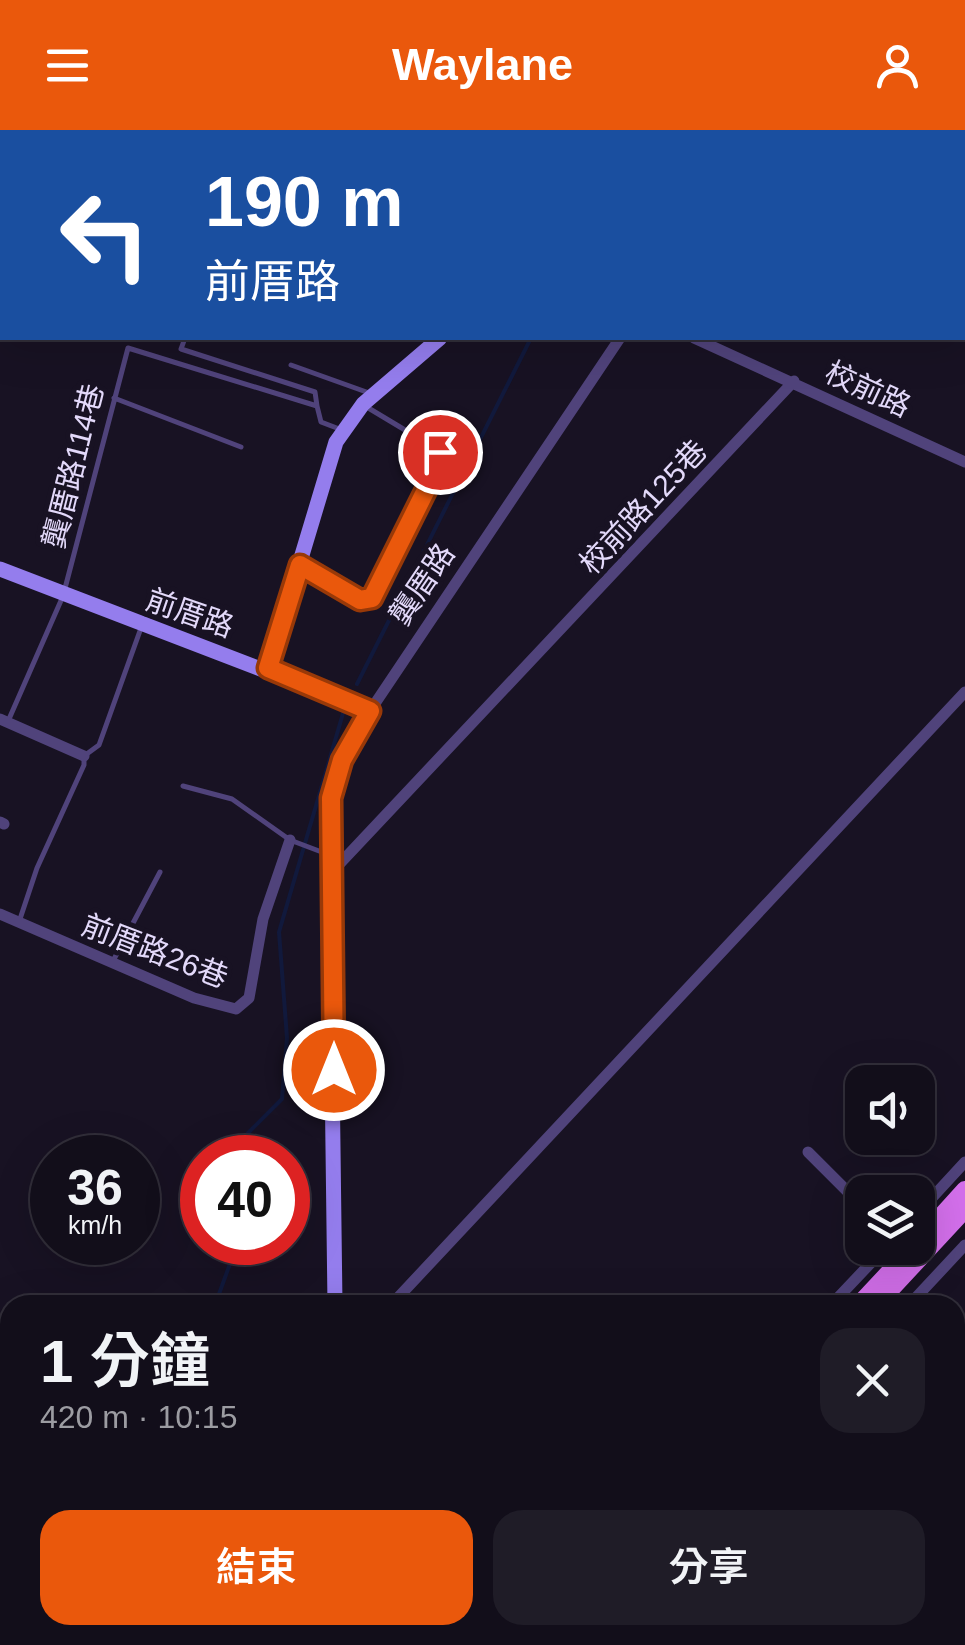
<!DOCTYPE html>
<html lang="zh-TW">
<meta charset="utf-8">
<style>
:root{--surface:#120e1a;--page:#1f1c27;--text:#f1f3f6;--muted:#9c9ca2;--line:#312e39;--accent:#ea580c}
body{margin:0;font-family:Arial,"Noto Sans TC",sans-serif;background:var(--page);color:var(--text);height:100vh;display:flex;flex-direction:column;font-size:38px;white-space:nowrap}
*{box-sizing:border-box;margin:0}
p{font-size:32px;color:var(--muted)}
.icon{flex:none;width:55px;height:55px;fill:none;stroke:currentColor;stroke-width:2;stroke-linecap:round;stroke-linejoin:round}
.map{position:relative;flex:1;overflow:hidden}
.side{position:absolute;left:0px;top:1165px;width:965px;height:350px;display:flex;flex-direction:column;background:var(--surface);border-radius:30px 30px 0 0;box-shadow:0 10px 40px #0002,0 0 0 2px var(--line)}
.side>*{flex:none}
.banner{position:absolute;left:0px;top:0px;width:965px;height:210px;box-shadow:0 10px 40px #0002,0 0 0 2px var(--line);background:#1a4fa0;color:#fff;overflow:hidden}
.buttons{position:absolute;left:845px;top:935px;display:grid;gap:20px}
.buttons a{display:grid;place-items:center;width:90px;height:90px;border-radius:20px;background:var(--surface);box-shadow:0 10px 40px #0002,0 0 0 2px var(--line);font-size:50px}
.speed{position:absolute;left:30px;top:1005px;display:flex;gap:20px;font-size:50px;font-weight:700;text-align:center}
.speed>*{display:grid;place-content:center;width:130px;height:130px;border-radius:50%;background:var(--surface);box-shadow:0 10px 40px #0002,0 0 0 2px var(--line);line-height:1}
.speed small{font-size:25px;font-weight:400}
.speed .limit{border:15px solid #d22;background:#fff;color:#111}
.pin{position:absolute;display:grid;place-items:center;width:85px;height:85px;color:#fff;margin:-42px;border:5px solid #fff;border-radius:50%;box-shadow:0 2px 10px #0007}
.me{position:absolute;width:110px;margin:-55px;rotate:0deg;stroke-linejoin:round;filter:drop-shadow(0 0 8px #0008)}
.turn{display:flex;align-items:center;gap:35px;height:210px;padding:0 40px;font-size:45px}
.turn .icon{width:130px;height:130px;stroke-width:2.5}
.turn b{display:block;font-size:70px;line-height:85px}
.round{display:grid;place-items:center;flex:none;width:105px;height:105px;border-radius:30px;background:var(--page)}
.head{display:flex;align-items:center;justify-content:space-between;height:170px;padding:0 40px}
h1{font-size:60px;font-weight:600;line-height:75px}
.cta{display:flex;gap:20px;margin-top:auto;padding:20px 40px}
.cta a{flex:1;height:115px;border-radius:30px;background:var(--accent);color:#fff;font-size:40px;font-weight:600;line-height:115px;text-align:center}
.cta a+a{background:var(--page);color:var(--text)}
header{display:flex;justify-content:space-between;align-items:center;height:130px;padding:0 40px;background:var(--accent);color:#fff;font-size:45px;font-weight:600}
.map>svg:first-child{display:block}
.lines{fill:none;stroke-linecap:round;stroke-linejoin:round}
.stream{stroke:#11193c;stroke-width:4}
.lane{stroke:#50437b;stroke-width:5}
.street{stroke:#50437b;stroke-width:11}
.secondary{stroke:#947ded;stroke-width:15}
.primary{stroke:#d36feb;stroke-width:18}
.route-casing{stroke:#983908;stroke-width:25}
.route{stroke:#ea580c;stroke-width:18}
.labels{text-anchor:middle;dominant-baseline:central;stroke-width:10;stroke-linejoin:round;paint-order:stroke}
.street-label{font-size:30px;fill:#e3d9fa;stroke:#181223}
</style>
<header><svg class="icon" aria-label="menu" viewBox="0 0 24 24"><path d="M4 6h16M4 12h16M4 18h16"/></svg>Waylane<svg class="icon" aria-label="person" viewBox="0 0 24 24"><circle cx="12" cy="8" r="4"/><path d="M4 21q1-7 8-7t8 7"/></svg></header>
<div class="map">
<svg width="965" height="1515" viewBox="0 0 965 1515">
<rect width="100%" height="100%" fill="#181223"/>
<g class="lines">
<path class="stream" d="M0,33L2,34
M357,554L531,208
M239,1028L248,1003L282,969L287,908L279,802L344,580
M215,1175L231,1131V1112
M232,1515L233,1505"/>
<path class="lane" d="M406,0L414,2
M185,208L181,219L315,262L317,276
M291,235L372,264
M114,268L241,317
M303,437L360,470L371,468L441,330L440,321L365,276
M9,589L63,466L128,218L317,276L321,292L342,300
M183,656L232,669L290,710L327,724
M19,792L37,738L84,635V626L99,615L141,498
M113,831L160,742"/>
<path class="street" d="M900,0L905,2
M962,28L965,30
M694,208L965,332
M370,581L620,208
M0,589L84,626
M0,692L4,694
M331,743L794,251
M0,784L194,868L236,879L249,868L263,789L290,710
M808,1022L862,1076
M918,1083L965,1032
M391,1175L965,562
M831,1175L885,1118
M909,1175L965,1115
M0,1288L10,1286
M955,1485L965,1494
M0,1491L10,1490
M136,1505L137,1515
M512,1515L522,1505
M590,1515L599,1505"/>
<path class="secondary" d="M517,2V0
M0,439L370,581C343,620 332,657 329,704L335,1175
M268,538L336,312L363,274L440,208
M331,1515L332,1505"/>
<path class="primary" d="M918,1112L965,1060
M859,1175L912,1118
M876,1175L965,1079
M537,1515L547,1505
M559,1515L568,1505"/>
</g>
<g class="lines">
<g class="route-casing">
<path id="route" d="M334,940L331,668L342,630L370,581L268,538L300,435L360,470L372,468L441,330L440,322"/>
</g>
<use href="#route" class="route"/>
</g>
<g class="labels">
<g class="street-label">
<text transform="translate(868 259) rotate(25)">校前路</text>
<text transform="translate(73 336) rotate(-76)">龔厝路114巷</text>
<text transform="translate(643 377) rotate(-47)">校前路125巷</text>
<text transform="translate(422 454) rotate(-56)">龔厝路</text>
<text transform="translate(190 483) rotate(19)">前厝路</text>
<text transform="translate(155 821) rotate(21)">前厝路26巷</text>
</g>
</g>
</svg>
<div class="buttons">
<a><svg class="icon" aria-label="sound" viewBox="0 0 24 24"><path d="M4 9h4l5-4v14l-5-4H4zM17 9q2 3 0 6"/></svg></a>
<a><svg class="icon" aria-label="layers" viewBox="0 0 24 24"><path d="M12 4l9 5-9 5-9-5zM3 14l9 5 9-5"/></svg></a>
</div>
<div class="speed"><div>36<small>km/h</small></div><div class="limit">40</div></div>
<div class="pin" style="left:440px;top:322px;background:#d93025"><svg class="icon" aria-label="arrive" viewBox="0 0 24 24"><path d="M6 21V4h12l-3 4 3 4H6"/></svg></div>
<svg class="me" style="left:334px;top:940px" viewBox="-20 -20 40 40"><circle r="17" fill="#ea580c" stroke="#fff" stroke-width="3"/><path d="M0-11L8 9 0 5-8 9z" fill="#fff"/></svg>
<div class="banner">
<div class="turn"><svg class="icon" aria-label="left" viewBox="0 0 24 24"><path d="M17 20v-9H6M10 6l-5 5 5 5"/></svg><div><b>190 m</b>前厝路</div></div>
</div>
<section class="side">
<div class="head"><div><h1>1 分鐘</h1><p>420 m · 10:15</p></div><a class="round"><svg class="icon" aria-label="close" viewBox="0 0 24 24"><path d="M6 6l12 12M18 6L6 18"/></svg></a></div>
<div class="cta"><a>結束</a><a>分享</a></div>
</section>
</div>
